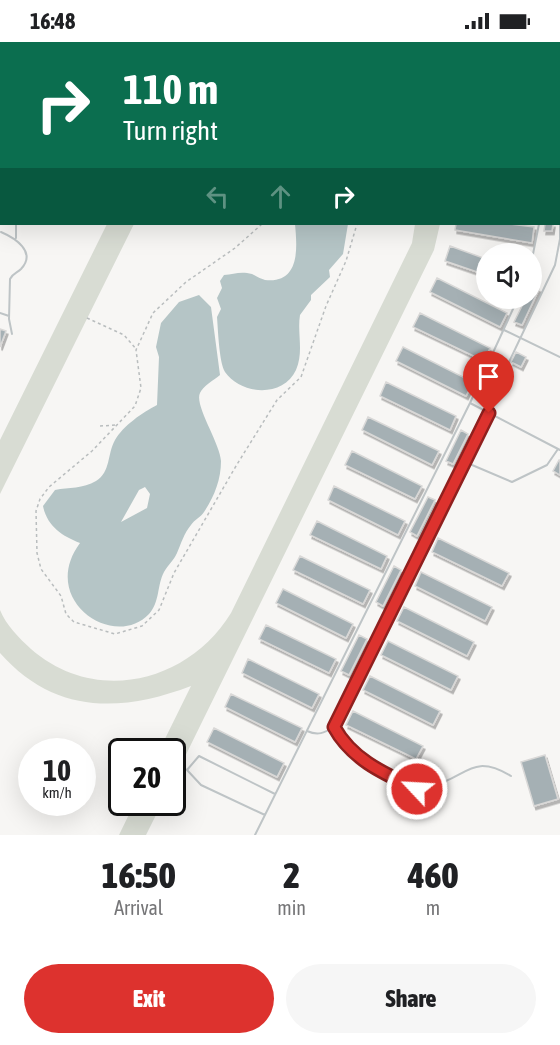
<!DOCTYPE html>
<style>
:root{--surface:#fff;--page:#f6f6f6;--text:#202124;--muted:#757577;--accent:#dd322e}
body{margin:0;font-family:"Asap Condensed",sans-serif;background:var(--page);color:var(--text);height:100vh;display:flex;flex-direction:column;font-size:22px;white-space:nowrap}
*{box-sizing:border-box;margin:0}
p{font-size:20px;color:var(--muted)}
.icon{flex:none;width:33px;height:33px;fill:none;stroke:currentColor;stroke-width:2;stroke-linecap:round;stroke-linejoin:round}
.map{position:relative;height:793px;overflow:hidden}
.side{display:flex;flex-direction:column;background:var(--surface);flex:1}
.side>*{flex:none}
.guide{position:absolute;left:0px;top:0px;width:561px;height:183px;box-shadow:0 6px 24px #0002;background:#0b6e4f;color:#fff;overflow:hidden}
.controls{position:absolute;left:476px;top:201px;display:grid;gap:12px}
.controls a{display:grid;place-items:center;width:66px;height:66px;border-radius:50%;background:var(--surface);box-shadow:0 6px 24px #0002;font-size:30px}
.speed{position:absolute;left:18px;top:696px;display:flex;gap:12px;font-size:30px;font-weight:700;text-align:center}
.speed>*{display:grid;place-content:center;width:78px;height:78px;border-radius:50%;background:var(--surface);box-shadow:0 6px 24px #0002;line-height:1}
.speed small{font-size:15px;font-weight:400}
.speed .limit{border:3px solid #111;border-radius:9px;background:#fff;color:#111}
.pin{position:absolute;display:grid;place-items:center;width:51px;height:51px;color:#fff;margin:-62px -26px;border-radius:50% 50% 50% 0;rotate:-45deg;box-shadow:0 0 6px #0007}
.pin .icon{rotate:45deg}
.me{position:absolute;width:66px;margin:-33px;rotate:295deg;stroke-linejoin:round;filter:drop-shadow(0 0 4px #0008)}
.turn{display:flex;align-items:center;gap:21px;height:126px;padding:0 24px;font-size:27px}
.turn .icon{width:78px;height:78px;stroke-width:2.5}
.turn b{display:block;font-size:42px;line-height:51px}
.lanes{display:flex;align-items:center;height:57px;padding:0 24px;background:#0003;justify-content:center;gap:30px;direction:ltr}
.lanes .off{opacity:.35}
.eta{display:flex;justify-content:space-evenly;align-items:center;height:102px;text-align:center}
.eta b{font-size:36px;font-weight:800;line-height:42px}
.button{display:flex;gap:12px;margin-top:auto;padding:12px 24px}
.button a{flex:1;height:69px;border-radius:36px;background:var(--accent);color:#fff;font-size:24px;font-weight:800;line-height:69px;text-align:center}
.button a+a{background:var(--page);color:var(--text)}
.status{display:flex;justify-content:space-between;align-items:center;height:42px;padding:0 30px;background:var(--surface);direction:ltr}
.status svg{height:16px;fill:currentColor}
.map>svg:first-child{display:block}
.green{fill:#d8dcd3}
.water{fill:#b5c5c6;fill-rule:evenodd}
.building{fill:#a5b0b4;stroke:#d9d8d7;stroke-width:1.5;filter:url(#shadow)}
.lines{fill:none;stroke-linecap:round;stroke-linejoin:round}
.path{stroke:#b9bdbe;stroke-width:1.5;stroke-dasharray:3 3;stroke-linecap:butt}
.lane{stroke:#bec4c6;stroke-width:2}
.route-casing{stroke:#90201e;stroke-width:15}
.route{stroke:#dd322e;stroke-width:10}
</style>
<div class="status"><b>16:48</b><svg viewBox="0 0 49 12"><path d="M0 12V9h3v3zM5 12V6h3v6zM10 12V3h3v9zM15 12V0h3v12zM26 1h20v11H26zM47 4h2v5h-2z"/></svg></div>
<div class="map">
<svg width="560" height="793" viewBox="0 0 560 793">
<defs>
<filter id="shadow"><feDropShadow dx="2" dy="3.5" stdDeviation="0" flood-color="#0004"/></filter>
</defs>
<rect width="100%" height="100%" fill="#f7f6f4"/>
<path class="green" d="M107,182H134L0,452V398Z
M415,182H440L434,208L173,739L172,710L159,709L191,644C120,671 54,672 0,611V568C6,583 19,596 31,607C95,663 188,641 231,571L412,201Z
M135,760L162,761L146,793H119Z"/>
<path class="water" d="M295,182H348L343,212L329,228L330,235L311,253V258L300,273C297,291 304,310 296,328C283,356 241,353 225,330C219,320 218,287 217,275L221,267L217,256L222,246L220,239L224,233C234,232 241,229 252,232C256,234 261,237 265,238C301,242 297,204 295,182Z
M199,253L211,265L220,333C214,338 203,344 200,351C194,363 220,401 221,419C221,438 214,455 204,470C201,475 194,478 191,483C184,491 181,502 177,511C174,518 168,523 164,530C157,543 160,560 149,572C114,609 38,558 80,501C62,494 47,484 43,464L55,448C69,445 83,447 96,439C111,430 107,412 115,398C123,384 143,370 157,363L159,315L156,305L161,281L179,260ZM145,445L150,452L147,466L121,480L139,448Z"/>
<path class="building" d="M456,182H510L534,185L532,201L455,188Z
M545,182H553L552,189H544Z
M450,204L486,217V233L445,219Z
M437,236L507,271L500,285L430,250Z
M532,244L539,247L522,283L514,280L526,256H531Z
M420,271L490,306L484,319L413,285Z
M0,287L6,289L0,305Z
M403,305L473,340L466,354L396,319Z
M516,310L526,315L521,325L511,320Z
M497,313L505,317L490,347L483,343Z
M386,340L456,374L450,388L380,354Z
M368,375L439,409L432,423L362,388Z
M461,388L468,392L453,422L446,419Z
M352,409L422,444L415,457L345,423Z
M559,418H560V433L553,429Z
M334,444L405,479L398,493L328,458Z
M428,455L435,458L417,494L410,490Z
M317,479L387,514L381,527L310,493Z
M438,496L509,531L502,544L432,510Z
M300,514L370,548L363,562L293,528Z
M394,524L401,528L383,564L376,560Z
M421,530L492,565L485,579L415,544Z
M283,547L353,582L346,596L276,561Z
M404,565L474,600L467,614L397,579Z
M266,583L336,617L329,631L259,597Z
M359,593L367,597L349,633L341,629Z
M388,599L458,634L451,648L381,613Z
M248,617L319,652L312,666L242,631Z
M370,634L440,669L433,683L363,648Z
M231,652L302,686L295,700L225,665Z
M353,669L423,704L416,717L346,683Z
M214,686L284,721L277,735L207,700Z
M545,713L558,757L534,764L521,720Z"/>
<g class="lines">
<path class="path" d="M262,182L235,206L186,240L153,271L136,308L141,346L135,364L92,409L49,445L40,457L36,469L37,511L41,527L61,554L66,572L74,580L115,592L142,584L159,568L174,531L236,424L277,358L301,335L326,264L346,219L357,182
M87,276L124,293L136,307
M100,384L117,383"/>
<path class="lane" d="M485,0L486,2
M509,0L510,2
M66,2L67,0
M125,2V0
M0,87L2,85
M0,103L2,104
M1,190C15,196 37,210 21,227C17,231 13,231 10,237L9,277L12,292
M16,196V182
M531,222L539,182
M0,271L9,274
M504,288L560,315
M470,361L560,408
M465,420L512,440L547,423L558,407
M307,689C318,694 324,691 334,685
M180,724L187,728L199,714L275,752
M187,728L201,743L265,773
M511,734C471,710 467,736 431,744C427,745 421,747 417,747C412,746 405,741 401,739C373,727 349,712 334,685L489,371L508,322L555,223L560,197V149
M255,793L470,361L518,256"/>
</g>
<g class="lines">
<g class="route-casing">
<path id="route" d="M417,747C385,732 352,718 334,685L489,371"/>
</g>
<use href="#route" class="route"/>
</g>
</svg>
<div class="controls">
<a><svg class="icon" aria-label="sound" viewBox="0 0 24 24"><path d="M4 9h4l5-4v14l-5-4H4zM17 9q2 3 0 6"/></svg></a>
</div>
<div class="speed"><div>10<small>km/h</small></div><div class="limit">20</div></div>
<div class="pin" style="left:489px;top:371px;background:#d93025"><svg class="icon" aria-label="arrive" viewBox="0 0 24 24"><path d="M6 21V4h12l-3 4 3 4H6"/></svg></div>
<svg class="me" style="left:417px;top:747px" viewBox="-20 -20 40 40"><circle r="17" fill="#dd322e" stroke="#fff" stroke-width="3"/><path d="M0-11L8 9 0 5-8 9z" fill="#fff"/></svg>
<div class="guide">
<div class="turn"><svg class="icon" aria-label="right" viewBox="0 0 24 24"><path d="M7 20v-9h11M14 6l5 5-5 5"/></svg><div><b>110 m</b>Turn right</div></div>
<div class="lanes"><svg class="icon off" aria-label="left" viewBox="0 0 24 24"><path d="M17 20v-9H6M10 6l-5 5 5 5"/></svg><svg class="icon off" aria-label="ahead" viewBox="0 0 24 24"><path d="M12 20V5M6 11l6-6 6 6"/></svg><svg class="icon" aria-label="right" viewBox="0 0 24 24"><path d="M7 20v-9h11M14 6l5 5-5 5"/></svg></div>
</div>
</div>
<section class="side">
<div class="eta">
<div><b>16:50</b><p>Arrival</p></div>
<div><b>2</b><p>min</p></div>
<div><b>460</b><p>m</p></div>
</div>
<div class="button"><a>Exit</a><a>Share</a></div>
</section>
